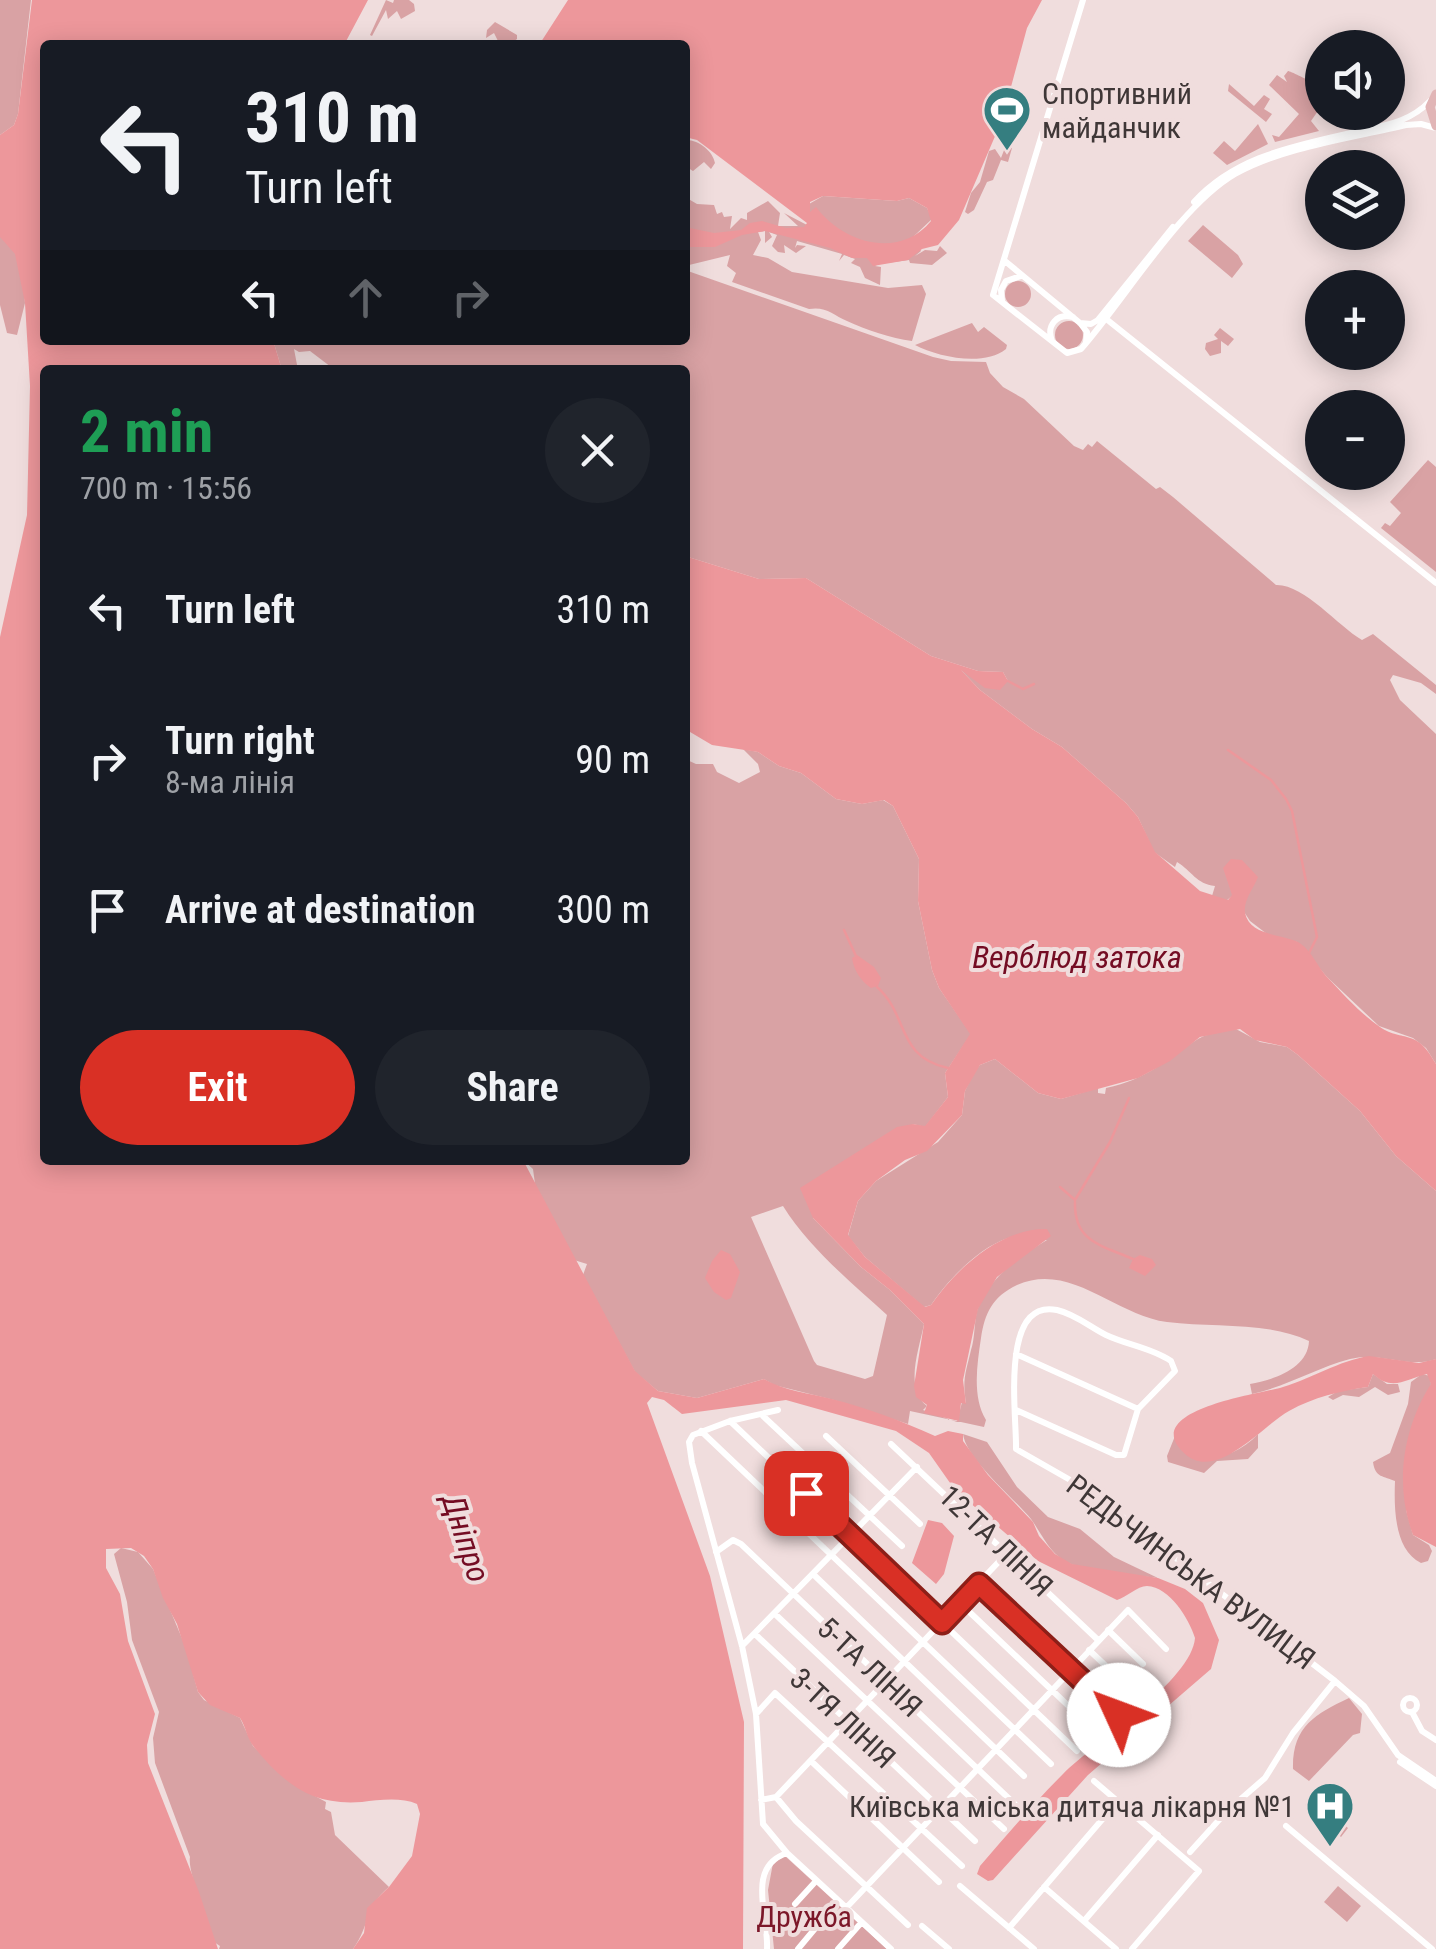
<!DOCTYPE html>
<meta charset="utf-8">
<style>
:root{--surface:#171b24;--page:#20242c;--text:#f1f3f6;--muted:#9ea1a6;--accent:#d93025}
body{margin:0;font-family:"Roboto Condensed",sans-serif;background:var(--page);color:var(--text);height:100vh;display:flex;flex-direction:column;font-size:38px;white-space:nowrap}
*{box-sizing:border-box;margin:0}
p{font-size:32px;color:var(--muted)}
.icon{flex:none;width:55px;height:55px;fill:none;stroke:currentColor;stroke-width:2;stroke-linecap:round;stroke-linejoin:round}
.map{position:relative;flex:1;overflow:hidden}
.panel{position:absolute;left:40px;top:365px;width:650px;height:800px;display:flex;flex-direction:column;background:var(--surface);border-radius:10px;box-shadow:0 5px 25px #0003}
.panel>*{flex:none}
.top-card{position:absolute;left:40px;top:40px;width:650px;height:305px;border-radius:10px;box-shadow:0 5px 25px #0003;background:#171b24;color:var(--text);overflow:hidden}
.buttons{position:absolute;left:1305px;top:30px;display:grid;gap:20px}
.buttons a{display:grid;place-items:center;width:100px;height:100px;border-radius:50%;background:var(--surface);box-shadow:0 5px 25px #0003;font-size:50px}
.pin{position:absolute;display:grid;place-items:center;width:85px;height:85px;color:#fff;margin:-42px;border-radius:20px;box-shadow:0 5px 15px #0006}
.me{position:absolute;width:110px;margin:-55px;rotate:313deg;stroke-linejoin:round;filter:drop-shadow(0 0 8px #0008)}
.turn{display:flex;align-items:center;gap:35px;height:210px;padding:0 40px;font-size:45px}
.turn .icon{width:130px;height:130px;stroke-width:2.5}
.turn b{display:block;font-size:70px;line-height:85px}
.lanes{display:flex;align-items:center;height:95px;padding:0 40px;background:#0003;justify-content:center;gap:50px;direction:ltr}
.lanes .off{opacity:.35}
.round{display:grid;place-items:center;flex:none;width:105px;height:105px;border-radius:52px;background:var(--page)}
.overview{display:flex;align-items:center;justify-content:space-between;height:170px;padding:0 40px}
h1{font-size:60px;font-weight:700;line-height:75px;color:#1e9e55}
.button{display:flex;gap:20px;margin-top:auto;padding:20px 40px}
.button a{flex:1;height:115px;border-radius:60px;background:var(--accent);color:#fff;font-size:40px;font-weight:700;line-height:115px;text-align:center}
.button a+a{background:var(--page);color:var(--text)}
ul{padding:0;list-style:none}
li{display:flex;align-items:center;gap:30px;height:150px;padding:0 40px}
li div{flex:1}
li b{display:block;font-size:38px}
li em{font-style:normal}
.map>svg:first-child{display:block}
.green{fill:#d9a2a4;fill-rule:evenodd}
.water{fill:#ed979b;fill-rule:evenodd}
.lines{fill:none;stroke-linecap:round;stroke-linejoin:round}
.stream{stroke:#ed979b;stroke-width:2.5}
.minor{stroke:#fff;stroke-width:6}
.major{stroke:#e1b5b6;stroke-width:9}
.route-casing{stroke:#8d1f18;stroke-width:25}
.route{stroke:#d93025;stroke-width:18}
.labels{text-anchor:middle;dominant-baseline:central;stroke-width:8;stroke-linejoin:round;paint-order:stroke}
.poi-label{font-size:30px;fill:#3f3737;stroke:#f0dddd;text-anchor:start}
.street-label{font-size:30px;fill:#3f3737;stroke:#f0dddd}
.park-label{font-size:30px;fill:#7c1729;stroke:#f0dddd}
.water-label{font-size:32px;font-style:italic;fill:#740c23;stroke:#f0dddd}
</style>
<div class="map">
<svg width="1436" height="1949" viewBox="0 0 1436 1949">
<rect width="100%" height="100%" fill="#f0dddd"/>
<path class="green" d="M0,0H31L18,114L14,125L0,135Z
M386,0L393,3L394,0H409L414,4L415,11L401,19L397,11L388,19L386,10L372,36L370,35Z
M495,22L517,35V39L509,45H500L494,33L486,38L487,30Z
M1288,71C1290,71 1308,80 1310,81L1308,85L1322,98V105L1311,121L1319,131L1275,142L1272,135L1279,137L1299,114L1269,85L1277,75L1287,82L1284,76Z
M1229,84L1254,106L1264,95L1270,99L1264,109L1272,114L1266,122L1228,91Z
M1258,124L1268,144L1227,165L1213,153L1224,141L1235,151Z
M685,140C698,139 713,151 715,163L711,169L704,162L693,171L685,166Z
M1006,145L1012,148L1008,162L1001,160L993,180L987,182L974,210L968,214L965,212L971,193L980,182L989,151L995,149L1001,158Z
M0,196L16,214L25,303L17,335L7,333L0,305Z
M823,196L897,201L909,198L927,208L932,219L913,237L921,251L915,256L925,250L937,251L940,246L947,253L932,265L910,263L909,260L879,264L875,266L881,267L880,285L865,278L860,267L851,263L855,259L844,255L839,261L842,254L797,241L795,248L797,245L806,246L796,253L784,245L785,253L778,252L772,246L777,235L769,232L772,237L765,243V231L758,232L761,240L753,255L768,258L792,272L888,288L922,285L926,294L912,341C891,338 866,330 847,321C833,315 826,306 809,309L732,282L736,273L727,266L730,255L685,266V197L697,204L714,205L717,214L722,212L724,217L732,216L730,229L741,218L747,220V213L768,201L780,213L778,226H798L784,213L807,225L809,204Z
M1203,225L1238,255L1243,264L1232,278L1188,241Z
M685,270L933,357L951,361L986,362L990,373L1003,387L1024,399L1074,446L1083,450L1088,444L1092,447L1097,441L1156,489L1160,487L1173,497L1276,585C1304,584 1338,626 1362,640L1373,634L1436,685V694L1421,683L1393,675L1390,680L1400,700L1436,734V1064L1426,1048L1413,1038L1379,1026L1327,977L1297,942L1267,934L1250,921L1233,895L1226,901L1212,896L1215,886C1196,884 1192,871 1177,862L1175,867L1154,852L1138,817L1126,803L1062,747L1032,729L980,690L961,670L1008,681L1003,672L978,671L931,656L806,578L759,579L685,556V370H341L338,365L331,367L310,351L299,352L294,349L298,370H282L273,340H685Z
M1005 294a13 13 0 1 1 26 0a13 13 0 1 1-26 0Z
M1055 335a14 14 0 1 1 28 0a14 14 0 1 1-28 0Z
M972,323L978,332L984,327L1007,345L1006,349C984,367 938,357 915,345Z
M1220,328L1234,339L1228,346L1221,341V353L1210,356L1205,349L1206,343L1218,339L1214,335Z
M1428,460L1436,467V572L1381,528L1385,523L1390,526L1401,513L1390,502Z
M743,749L758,752L779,766L801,773L836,799L862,804L883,800L893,806L919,859L918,901L932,970L939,988L971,1034L945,1073L948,1097L925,1127L913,1124L813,1218L861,1267L890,1290L924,1324C919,1350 904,1388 927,1406L923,1410L957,1422L962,1402L966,1403C962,1379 966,1372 971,1350C975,1338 974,1324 977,1311C988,1278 1019,1257 1047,1240C1036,1239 1018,1234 1008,1238C978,1248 948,1280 931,1305L924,1307L865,1257L848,1236L858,1201L876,1181L938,1142L962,1115L965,1091L974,1072L980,1065L995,1059L1038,1093L1061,1099L1098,1088V1093L1105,1094L1106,1088C1148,1079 1164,1061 1198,1039C1209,1032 1224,1032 1236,1029L1260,1042L1287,1047L1298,1055L1360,1111L1396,1156L1436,1191V1359C1409,1369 1379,1351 1350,1359C1316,1368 1288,1386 1252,1394L1250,1384C1274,1380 1308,1368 1309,1341C1266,1321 1213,1328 1167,1322C1115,1315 1070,1261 1017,1285C992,1297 985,1313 981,1338C977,1365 972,1397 986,1420L984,1427L910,1411L908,1424L834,1400L774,1385L764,1379L697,1398L658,1391L635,1372L583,1275L587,1264L574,1260L535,1184L533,1169L523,1160H685V759L696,764H713L717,772L739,783L760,772L758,764ZM783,1206C810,1249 850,1281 887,1315L873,1376L865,1379L817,1365L814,1361L751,1217Z
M1373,1374L1387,1384H1398L1400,1392L1388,1395L1375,1387L1359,1397L1343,1395L1333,1400L1328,1397L1338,1391L1368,1387Z
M1422,1374L1430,1376L1431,1384L1406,1510L1413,1535L1429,1545L1432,1551L1428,1561L1421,1563C1394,1550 1394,1507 1395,1481C1384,1476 1375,1478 1373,1462L1390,1453L1408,1404L1411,1382Z
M963,1434L987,1442L1017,1487L1048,1517L1080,1529L1114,1557L1158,1578C1130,1574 1090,1575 1065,1561C1048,1551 1042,1534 1031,1519C1014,1498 966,1459 963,1434Z
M1258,1434V1448L1248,1459L1217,1461L1204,1473L1168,1462L1167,1456L1175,1436L1177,1443L1202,1460C1224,1458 1243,1450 1258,1434Z
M121,1548L138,1552L153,1569L186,1648L198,1692L204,1700L240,1718L253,1746L295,1785L326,1802L325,1809L331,1812L335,1835L389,1887C364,1907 371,1924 353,1949H219L220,1946L214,1942C209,1923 187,1872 190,1857L155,1763L153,1738L159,1712L132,1640L127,1602L114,1554Z
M1349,1698L1362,1714L1360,1733L1353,1735L1309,1781L1293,1769C1292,1727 1315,1714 1349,1698Z
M1312,1797L1348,1828L1341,1837L1305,1805Z
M785,1856L887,1949H774L768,1890L773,1863Z
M1338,1886L1361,1906L1347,1922L1324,1902Z"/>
<path class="water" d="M32,0H368L344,45H45V340H273L282,370H45V1160H523L635,1371L658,1391L697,1398L764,1379C784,1391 809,1393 832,1399C867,1408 902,1421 935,1436L948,1431L963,1434V1441L988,1475L1033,1522L1039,1536L1055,1554L1072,1564L1158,1578L1185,1589L1203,1603L1219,1640L1211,1669L1088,1775L993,1880L988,1881L977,1874L980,1866C1007,1835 1034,1803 1063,1774C1094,1743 1192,1680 1195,1638C1189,1619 1170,1587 1147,1586C1137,1586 1127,1597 1117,1600L1038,1561L955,1490L929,1453L896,1431L786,1400L682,1414L664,1400L652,1397L647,1403L710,1576L744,1722L743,1949H353L364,1933L367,1908L389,1887L412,1856L420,1814L417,1804C401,1797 379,1800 362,1802C313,1806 285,1785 254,1747C247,1739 246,1727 240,1718L210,1705L198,1692L177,1624L163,1598L153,1569L144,1556L131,1548L106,1549V1568L120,1594L128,1641L155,1714L147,1745L148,1763L199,1892L218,1949H0V637L27,515L30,386L25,303L15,254L0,237V135L14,125L18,114Z
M568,0H1042L1027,28L1002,120L959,220L938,245L922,249L908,260L873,266L867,258H852L830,248L765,231L742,235L715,247H685V227L714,233L741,230L750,223L762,221L786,228L804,227L807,223L697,140L685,137V45H539ZM823,196L897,201L909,198L927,208L931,221C899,260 843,243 816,207L810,212V202Z
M685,556L759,579L806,578L931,656L978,671L1003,672L1008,681L1000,690L985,688L961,670L980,690L1032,729L1062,747L1126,803L1138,817L1155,852L1200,891L1228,900L1232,895L1223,868L1231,859L1242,860L1258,877C1254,888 1243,900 1245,913C1250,936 1282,934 1298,942C1311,949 1318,968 1328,978C1343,994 1361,1014 1380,1027C1404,1043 1416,1027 1436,1064V1191L1396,1156L1360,1111L1298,1055L1287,1047L1255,1040L1240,1029L1200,1037L1170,1061L1138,1078L1061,1099L1038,1093L995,1059L980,1065L965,1091L962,1115L927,1151L905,1160L876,1181L858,1201L848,1235L865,1257L925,1307L931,1305C956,1269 1000,1228 1047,1229L1051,1236L997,1277L978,1309L963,1380L966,1404L961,1403L959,1421L924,1413L927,1405L916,1397L914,1386L924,1324L890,1290L861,1267L813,1218L800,1188L897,1127L913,1124L925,1126L948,1097L945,1073L970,1034L939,988L932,970L918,901L919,859L893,806L884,800L862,804L836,799L801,773L779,766L758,752L712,745L685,729Z
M857,955L874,967L881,978L878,986L871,988C861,981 854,971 852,958Z
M721,1250L730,1254L740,1272L731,1298L726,1300L714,1292L705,1278L712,1261Z
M1140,1255L1152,1259L1156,1265L1145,1276L1129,1268L1133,1259Z
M1369,1356L1419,1363L1436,1359V1547L1413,1535C1394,1485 1403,1428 1431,1384L1427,1374C1406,1379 1392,1392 1373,1374L1368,1387C1340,1391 1314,1397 1289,1411C1264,1424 1216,1484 1184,1453C1137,1409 1266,1393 1283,1387C1313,1378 1338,1361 1369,1356Z
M928,1520L942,1523L954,1536L944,1574L936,1584L912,1563Z"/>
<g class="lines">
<path class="stream" d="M1008,681L1023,689L1034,684
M1228,750L1271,780L1286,799L1292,811L1317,937L1309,953
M844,930L856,956
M877,987C909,1015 896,1057 948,1068
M1060,1187L1075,1200L1110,1142L1129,1098
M1075,1202C1074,1242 1101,1245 1133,1259"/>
<path class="minor" d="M1083,0L993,295L1067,353L1081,349C1125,299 1180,206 1235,174C1283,147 1352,138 1406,125L1421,124L1436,128
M1194,202C1238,154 1298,146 1359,131C1386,125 1410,122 1430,101
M1005,261L1080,323L1087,332L1086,342
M1002,301L1001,290L1006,281L1021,276
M1105,318L1436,583
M1080,323L1091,324L1098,320L1173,227
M1052,341C1046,325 1057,313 1073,317
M1016,1354L1138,1409
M778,1410L730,1421L693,1435L689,1442L692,1463L742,1646L756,1714L763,1824L787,1853L891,1949
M1016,1410L1116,1455H1124L1138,1409L1175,1371L1171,1361C1152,1348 1127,1345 1106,1335C1090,1327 1075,1314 1057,1310C999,1298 1017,1417 1016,1449L1086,1489L1335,1681L1364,1706L1398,1755L1436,1781
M763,1416L902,1546
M730,1421L1077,1751
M701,1431L1051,1764
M826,1436L920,1524
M891,1444L1098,1640
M716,1552L733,1540L741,1544L1022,1811
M814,1575L1024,1776
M979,1584L1119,1715
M960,1603L1096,1732
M776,1615L1004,1829
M1108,1630L1143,1664
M756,1635L975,1841
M742,1646L917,1467
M1089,1650L1123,1682
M1403 1705a7 7 0 1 1 14 0a7 7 0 1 1-14 0Z
M1412,1712L1422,1731L1436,1740
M756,1714L775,1693L962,1866
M811,1761L939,1882
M1400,1762L1436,1786
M1094,1781L1199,1871L1132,1949
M776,1797L796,1821L908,1925
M761,1800L776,1797L1008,1552
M1286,1826L1432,1949
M1190,1852L1227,1811L1265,1778L1293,1733L1335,1681
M960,1886L1034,1949
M1044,1887L1116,1949
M795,1904L816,1881
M846,1908L1128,1610L1166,1649
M1084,1921L1158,1835
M922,1926L949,1949
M1009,1928L1118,1801
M767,1949C769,1917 745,1867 787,1853
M798,1949L838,1901
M838,1949L861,1923"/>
<path class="major" d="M1436,94L1430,107L1436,126"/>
</g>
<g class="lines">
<g class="route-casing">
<path id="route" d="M806,1493L942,1623L979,1584L1119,1715"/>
</g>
<use href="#route" class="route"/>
</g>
<defs>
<g id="stadium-pin" transform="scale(2.5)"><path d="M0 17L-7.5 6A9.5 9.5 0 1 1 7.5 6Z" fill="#357e80" stroke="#f0dddd"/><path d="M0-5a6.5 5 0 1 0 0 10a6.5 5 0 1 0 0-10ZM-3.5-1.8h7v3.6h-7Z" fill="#fff"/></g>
<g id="hospital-pin" transform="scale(2.5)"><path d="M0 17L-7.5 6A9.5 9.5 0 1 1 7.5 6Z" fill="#357e80" stroke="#f0dddd"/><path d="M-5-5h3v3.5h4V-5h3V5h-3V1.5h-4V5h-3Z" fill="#fff"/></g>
</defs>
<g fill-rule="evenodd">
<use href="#stadium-pin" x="1007" y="110"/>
<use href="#hospital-pin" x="1330" y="1806"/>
</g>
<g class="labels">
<g class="poi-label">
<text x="1042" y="93">Спортивний<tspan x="1042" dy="34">майданчик</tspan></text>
<text x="1295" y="1806" text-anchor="end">Київська міська дитяча лікарня №1</text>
</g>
<g class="street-label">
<text transform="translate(996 1541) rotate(44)">12-ТА ЛІНІЯ</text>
<text transform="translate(1191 1572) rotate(37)">РЕДЬЧИНСЬКА ВУЛИЦЯ</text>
<text transform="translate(870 1667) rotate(43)">5-ТА ЛІНІЯ</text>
<text transform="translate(843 1718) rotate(43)">3-ТЯ ЛІНІЯ</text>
</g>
<g class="park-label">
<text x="804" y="1916">Дружба</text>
</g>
<g class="water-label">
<text x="1077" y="957">Верблюд затока</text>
<text transform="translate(466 1538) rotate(72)">Дніпро</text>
</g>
</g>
</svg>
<div class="buttons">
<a><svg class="icon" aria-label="sound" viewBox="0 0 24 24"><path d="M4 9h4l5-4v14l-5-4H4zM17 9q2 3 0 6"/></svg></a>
<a><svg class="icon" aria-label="layers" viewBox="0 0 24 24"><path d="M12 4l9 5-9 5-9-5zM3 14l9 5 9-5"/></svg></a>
<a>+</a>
<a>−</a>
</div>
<div class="pin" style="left:806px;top:1493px;background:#d93025"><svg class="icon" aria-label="arrive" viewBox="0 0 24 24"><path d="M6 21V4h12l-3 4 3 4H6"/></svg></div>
<svg class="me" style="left:1119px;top:1715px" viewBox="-20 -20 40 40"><circle r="19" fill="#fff"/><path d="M0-13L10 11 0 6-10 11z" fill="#d93025"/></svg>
<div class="top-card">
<div class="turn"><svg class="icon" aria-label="left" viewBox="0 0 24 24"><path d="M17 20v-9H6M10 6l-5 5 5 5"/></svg><div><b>310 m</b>Turn left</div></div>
<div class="lanes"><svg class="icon" aria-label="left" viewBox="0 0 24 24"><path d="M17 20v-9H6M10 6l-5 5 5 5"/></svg><svg class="icon off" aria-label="ahead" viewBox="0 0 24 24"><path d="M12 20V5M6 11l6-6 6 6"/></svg><svg class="icon off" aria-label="right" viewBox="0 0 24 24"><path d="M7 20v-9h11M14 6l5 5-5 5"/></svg></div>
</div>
<section class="panel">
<div class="overview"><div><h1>2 min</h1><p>700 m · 15:56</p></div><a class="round"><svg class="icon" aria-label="close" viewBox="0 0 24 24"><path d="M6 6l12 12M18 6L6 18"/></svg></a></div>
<ul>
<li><svg class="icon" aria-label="left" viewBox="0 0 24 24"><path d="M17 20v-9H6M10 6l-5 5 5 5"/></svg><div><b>Turn left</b></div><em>310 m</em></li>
<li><svg class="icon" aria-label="right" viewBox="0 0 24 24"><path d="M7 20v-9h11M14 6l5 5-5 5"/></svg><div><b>Turn right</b><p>8-ма лінія</p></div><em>90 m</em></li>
<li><svg class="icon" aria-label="arrive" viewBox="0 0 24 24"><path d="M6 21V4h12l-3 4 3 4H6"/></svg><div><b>Arrive at destination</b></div><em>300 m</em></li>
</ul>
<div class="button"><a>Exit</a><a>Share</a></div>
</section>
</div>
